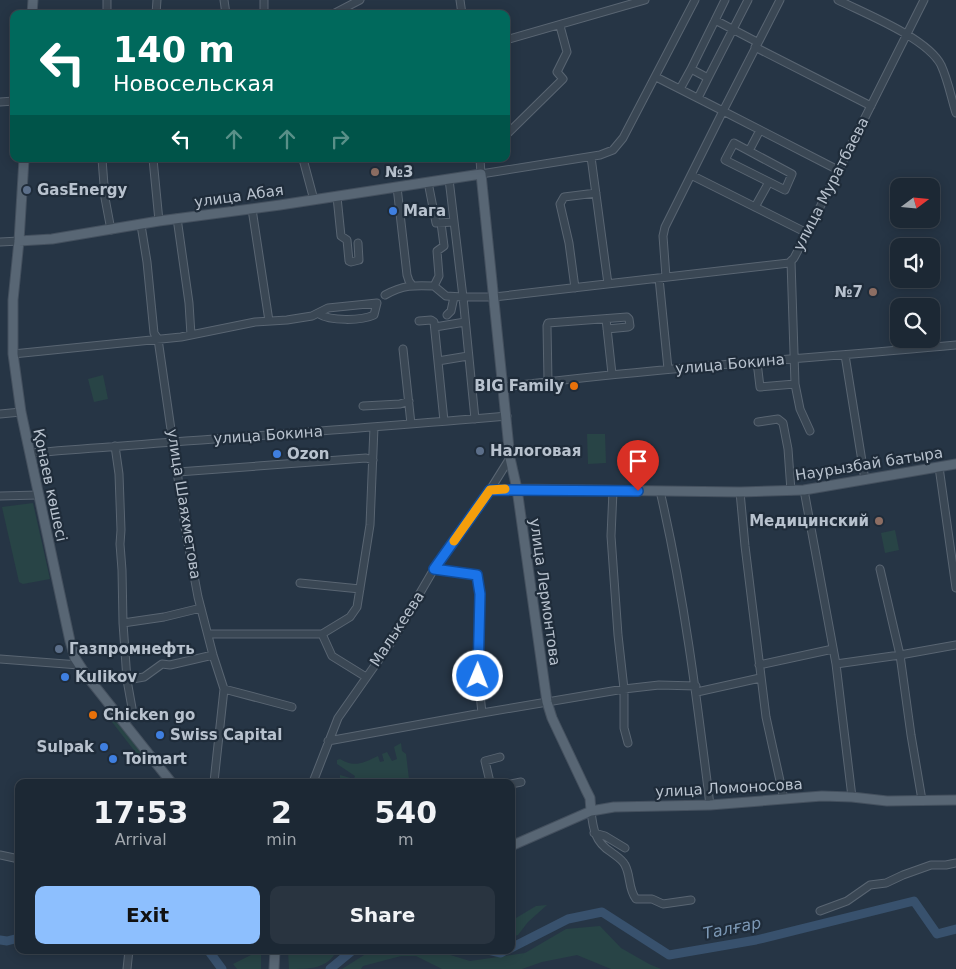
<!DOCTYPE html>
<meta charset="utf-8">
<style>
:root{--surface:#1c2834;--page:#293440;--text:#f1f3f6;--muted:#a0a6ac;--line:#3a444f;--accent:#8dbffe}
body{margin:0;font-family:"DejaVu Sans",sans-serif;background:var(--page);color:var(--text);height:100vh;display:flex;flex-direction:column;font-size:19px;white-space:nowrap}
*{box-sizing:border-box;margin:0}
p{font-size:16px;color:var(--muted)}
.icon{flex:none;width:28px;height:28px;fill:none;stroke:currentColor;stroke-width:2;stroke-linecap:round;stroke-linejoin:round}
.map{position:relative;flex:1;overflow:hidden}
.details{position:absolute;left:15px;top:779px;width:500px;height:175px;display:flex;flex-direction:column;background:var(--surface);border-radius:10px;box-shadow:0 2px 12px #0003,0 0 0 1px var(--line)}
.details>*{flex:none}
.guide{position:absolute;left:10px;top:10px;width:500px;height:152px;border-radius:10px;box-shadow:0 2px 12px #0003,0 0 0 1px var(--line);background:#00695c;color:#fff;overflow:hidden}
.needle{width:32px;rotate:74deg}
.tools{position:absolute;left:890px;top:178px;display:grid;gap:10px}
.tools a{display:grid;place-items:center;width:50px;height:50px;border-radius:10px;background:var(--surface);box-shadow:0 2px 12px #0003,0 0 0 1px var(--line);font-size:25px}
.pin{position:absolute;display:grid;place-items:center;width:42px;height:42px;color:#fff;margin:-51px -21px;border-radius:50% 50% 50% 0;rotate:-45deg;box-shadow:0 0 5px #0007}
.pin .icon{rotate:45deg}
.me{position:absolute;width:55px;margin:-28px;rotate:1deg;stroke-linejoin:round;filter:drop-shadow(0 0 4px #0008)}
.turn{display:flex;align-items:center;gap:18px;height:105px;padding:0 20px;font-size:22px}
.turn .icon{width:65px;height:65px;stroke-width:2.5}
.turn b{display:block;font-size:35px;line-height:42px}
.lanes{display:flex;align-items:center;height:48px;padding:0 20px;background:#0003;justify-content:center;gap:25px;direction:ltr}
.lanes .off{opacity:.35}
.eta{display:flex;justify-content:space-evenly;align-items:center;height:85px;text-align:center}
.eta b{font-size:30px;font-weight:700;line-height:35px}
.button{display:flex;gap:10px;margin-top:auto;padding:10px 20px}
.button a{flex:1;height:58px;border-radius:10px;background:var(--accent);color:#111;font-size:20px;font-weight:700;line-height:58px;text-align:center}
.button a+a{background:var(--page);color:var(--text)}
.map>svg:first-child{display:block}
.green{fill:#284446}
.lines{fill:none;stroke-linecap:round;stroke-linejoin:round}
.river{stroke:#38516d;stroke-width:9}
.minor-casing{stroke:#596572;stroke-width:9}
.major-casing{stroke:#44505e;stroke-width:11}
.minor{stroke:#3a4754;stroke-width:7}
.major{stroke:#586674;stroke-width:9}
.route-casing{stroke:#114b97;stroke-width:12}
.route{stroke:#1a73e8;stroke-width:9}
.slow{stroke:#f59e0b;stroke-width:9}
.education-dot{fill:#8d6e63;stroke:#1f2c3a;stroke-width:2}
.service-dot{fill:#5c6f8a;stroke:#1f2c3a;stroke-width:2}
.shop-dot{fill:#3f7fe0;stroke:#1f2c3a;stroke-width:2}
.food-dot{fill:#e8710a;stroke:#1f2c3a;stroke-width:2}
.labels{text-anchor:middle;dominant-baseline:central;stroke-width:4.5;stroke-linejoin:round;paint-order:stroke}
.poi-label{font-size:15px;font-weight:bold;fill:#b8c2ce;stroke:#1f2c3a;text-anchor:start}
.street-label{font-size:15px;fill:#b8c2ce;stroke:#1f2c3a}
.water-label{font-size:16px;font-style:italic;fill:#7d99b6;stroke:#1f2c3a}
</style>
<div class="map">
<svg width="956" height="969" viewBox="0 0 956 969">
<rect width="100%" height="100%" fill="#263545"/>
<path class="green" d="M103,375L108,399L94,402L88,379Z
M587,434H605L606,463L588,464Z
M33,503L50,579L23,584L19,582L2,507Z
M895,530L899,550L885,553L881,533Z
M113,717L145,756V759L140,758L112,722L111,719Z
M401,743L402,751L406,754L409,779L395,778V782L384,780L340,782V775L354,779L355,776L337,764V760L340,759C355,768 363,763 378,756L380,762L384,761L382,754L387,752L392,761L397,759L394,747Z
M547,905L528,922L518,935L511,937V921L536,906Z
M600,926L621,948L649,964L661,969H611L577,955L542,962L522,969H442L416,956H401L363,966L361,969H342L372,950H441L447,954L470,961L525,953L566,929Z
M288,950H337C328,969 310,969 289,969Z
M255,953L261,954V969H237L233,964Z"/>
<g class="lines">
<path class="river" d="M0,940L7,941L19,938
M511,948L568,919L602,912L669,955L756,940L914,901L937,934L956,929
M208,950L222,969
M488,950L501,953L506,950
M330,969L353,950"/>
<g class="minor-casing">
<path id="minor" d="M224,0L226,14
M264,0V14
M460,0L462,14
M725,0L691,69L708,78L748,0
M780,0L723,111L838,170
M838,0C866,14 927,38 941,65C948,80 951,97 956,113
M107,14V0
M156,14L157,0
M333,14L360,0
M715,20L757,42
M506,40L645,0
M755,47L871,106
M656,77L723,111L665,227L663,236L666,277
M680,89L691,69
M698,98L708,78
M0,102L14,101
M506,135L563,79L557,72L567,52L560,26
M749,151L734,143L725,160L769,182
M591,157L608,284
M102,159L105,198L111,230
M153,159L159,221
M303,159L314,200
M480,159L481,174L600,155L613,150L623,138L695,0
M691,175L807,233
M449,179L463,297H494L789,263L794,258L807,233L924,0
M428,182L436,223L454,222
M397,187L407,275L409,281L412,285
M337,197L341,236L347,240L349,261L351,262L359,260L358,243
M755,207L769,182L785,190L792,174L749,151L760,130
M252,209L269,321
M177,218L189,303L191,335
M141,225L147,262L154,333L158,339L185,527L198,597L213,655L224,689L214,782
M0,242L19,241
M791,261L795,384L800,409L810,431
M659,278L668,369
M434,286L439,276L437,251L444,246L441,223
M575,288L569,243L560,204L564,197L596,193
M385,295C403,285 414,285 434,286L446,296L463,297L475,419
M447,315L451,311L454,297
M606,319L612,374
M419,321L431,320L434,322L444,421
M435,327L465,322
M403,349L411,424
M13,354L181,337L255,322L287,320L312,316L328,308L377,303L374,315C361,321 330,321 319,314
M845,355L865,480
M438,361L468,356
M757,362L760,387L795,384
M548,381L547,326L548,323L627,317L629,319L630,326L628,327L607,329
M504,387C654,368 805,359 956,345
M363,406L400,404L409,401
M0,414L21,412
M758,422L778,419L783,423L788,449L791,491
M115,446L119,474L121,530L120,544L122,570L123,623L127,680L132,708
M30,453C189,440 348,430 507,416
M939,467L956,588
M178,472L366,458L373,460
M490,489H517
M804,490L836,664L852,797
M613,491L611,536L618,635L624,689V728L628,743
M660,491C684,594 697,700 710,805
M740,492L745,546L766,717L784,799
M0,496L38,495
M434,569L477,575L480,594L478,676L482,713
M880,569L900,655L911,735L922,800
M300,583L360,589
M123,623L164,617L201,608
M209,634H322L332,656L366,677
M322,634L350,617L357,607L370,525L374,427
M0,659L79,665
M836,664L900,655L956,645
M759,665L833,649
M127,680L144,677L162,664L170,665L213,655
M224,689L292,707
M697,692L760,678
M328,741L482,713L624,689L659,685L696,686
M313,782L338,718L392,641L434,569L480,506L510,458
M490,782L485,761L500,757
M511,784L521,782
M591,811C593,829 595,842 611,852C616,856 622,859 625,865C631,876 628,889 636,899H652L663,904L691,900
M594,833L605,836L625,848
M0,855L19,859
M820,911L847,901L870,885L886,883L903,875L931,865H946L956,863
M127,969L129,950"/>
</g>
<g class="major-casing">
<path id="major" d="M32,14L33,0
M24,159L19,241L13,300V354L21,412L70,641L75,658L86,675L171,782
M19,241L52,239L159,221L280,205L481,174L510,458L517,489L547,702L552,718L586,790L590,798L591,811
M517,489L740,492L804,490L956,464
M511,846L591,811L614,807L710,805L822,796L852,797L887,801L956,800
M274,969L275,950"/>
</g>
<use href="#minor" class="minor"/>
<use href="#major" class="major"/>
</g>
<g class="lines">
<g class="route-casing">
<path id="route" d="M478,676L480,594L477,575L434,569L490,490L638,491"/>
</g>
<use href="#route" class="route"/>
<path class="slow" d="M454,541L490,490L505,489"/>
</g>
<g class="education-dot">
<circle cx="375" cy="172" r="5"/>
<circle cx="873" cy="292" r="5"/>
<circle cx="879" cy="521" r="5"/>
</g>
<g class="service-dot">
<circle cx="27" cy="190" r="5"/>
<circle cx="480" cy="451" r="5"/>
<circle cx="59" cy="649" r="5"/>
</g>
<g class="shop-dot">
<circle cx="393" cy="211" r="5"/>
<circle cx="277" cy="454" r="5"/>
<circle cx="65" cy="677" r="5"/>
<circle cx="160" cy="735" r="5"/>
<circle cx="104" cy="747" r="5"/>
<circle cx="113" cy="759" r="5"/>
</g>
<g class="food-dot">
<circle cx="574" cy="386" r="5"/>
<circle cx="93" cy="715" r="5"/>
</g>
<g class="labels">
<g class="poi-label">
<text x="385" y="172">№3</text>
<text x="37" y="190">GasEnergy</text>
<text x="403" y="211">Мага</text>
<text x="863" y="292" text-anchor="end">№7</text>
<text x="564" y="386" text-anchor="end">BIG Family</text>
<text x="490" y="451">Налоговая</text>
<text x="287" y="454">Ozon</text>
<text x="869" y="521" text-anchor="end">Медицинский</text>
<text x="69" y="649">Газпромнефть</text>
<text x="75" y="677">Kulikov</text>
<text x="103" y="715">Chicken go</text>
<text x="170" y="735">Swiss Capital</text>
<text x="94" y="747" text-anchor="end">Sulpak</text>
<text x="123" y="759">Toimart</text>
</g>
<g class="street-label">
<text transform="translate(831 184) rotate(-63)">улица Муратбаева</text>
<text transform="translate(239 196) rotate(-8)">улица Абая</text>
<text transform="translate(730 364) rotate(-5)">улица Бокина</text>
<text transform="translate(268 435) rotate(-4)">улица Бокина</text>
<text transform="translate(869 464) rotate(-9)">Наурызбай батыра</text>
<text transform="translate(50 485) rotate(78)">Қонаев көшесі</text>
<text transform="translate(184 504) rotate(81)">улица Шаяхметова</text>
<text transform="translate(545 592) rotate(82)">улица Лермонтова</text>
<text transform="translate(397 629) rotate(-57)">Малькеева</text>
<text transform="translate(729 788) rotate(-3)">улица Ломоносова</text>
</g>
<g class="water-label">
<text transform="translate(732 928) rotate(-11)">Талғар</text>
</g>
</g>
</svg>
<div class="tools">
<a><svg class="needle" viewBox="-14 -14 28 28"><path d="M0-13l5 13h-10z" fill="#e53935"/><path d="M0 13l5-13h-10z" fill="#a0a6ac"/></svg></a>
<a><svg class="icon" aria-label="sound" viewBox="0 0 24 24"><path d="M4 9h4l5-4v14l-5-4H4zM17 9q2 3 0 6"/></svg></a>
<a><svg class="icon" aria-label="search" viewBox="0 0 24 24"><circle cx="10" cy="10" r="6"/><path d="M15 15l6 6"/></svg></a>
</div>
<div class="pin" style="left:638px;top:491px;background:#d93025"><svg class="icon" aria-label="arrive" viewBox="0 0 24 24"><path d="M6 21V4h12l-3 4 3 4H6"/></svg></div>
<svg class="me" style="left:478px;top:676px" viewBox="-20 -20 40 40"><circle r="17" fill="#1a73e8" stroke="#fff" stroke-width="3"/><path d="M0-11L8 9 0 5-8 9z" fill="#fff"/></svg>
<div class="guide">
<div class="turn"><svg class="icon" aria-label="left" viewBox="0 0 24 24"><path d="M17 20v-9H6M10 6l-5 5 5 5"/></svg><div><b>140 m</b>Новосельская</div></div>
<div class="lanes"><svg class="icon" aria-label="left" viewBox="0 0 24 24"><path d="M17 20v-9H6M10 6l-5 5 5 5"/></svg><svg class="icon off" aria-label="ahead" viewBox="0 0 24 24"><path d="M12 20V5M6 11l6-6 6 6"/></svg><svg class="icon off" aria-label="ahead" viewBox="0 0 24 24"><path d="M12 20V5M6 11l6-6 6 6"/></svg><svg class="icon off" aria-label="right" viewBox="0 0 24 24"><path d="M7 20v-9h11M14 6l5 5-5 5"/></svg></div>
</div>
<section class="details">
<div class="eta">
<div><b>17:53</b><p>Arrival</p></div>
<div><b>2</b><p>min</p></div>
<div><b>540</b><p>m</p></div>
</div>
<div class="button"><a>Exit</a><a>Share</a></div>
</section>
</div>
